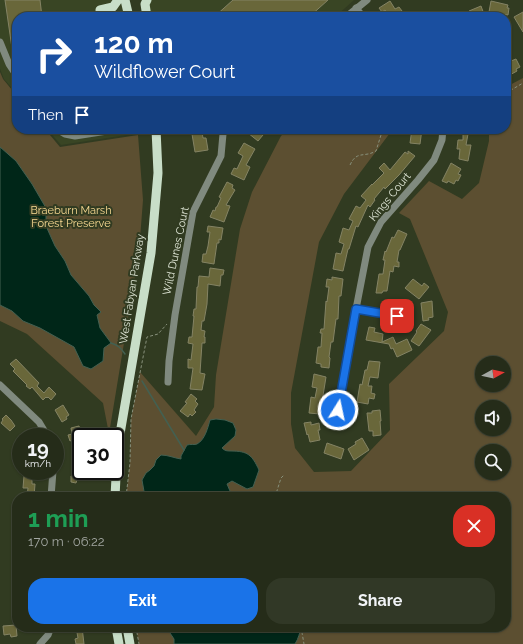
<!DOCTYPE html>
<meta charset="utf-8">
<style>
:root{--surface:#252c19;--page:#313826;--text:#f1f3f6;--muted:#a3a7a2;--line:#424838;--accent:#1a73e8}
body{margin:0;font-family:Raleway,sans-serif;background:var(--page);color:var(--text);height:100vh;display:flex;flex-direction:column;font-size:15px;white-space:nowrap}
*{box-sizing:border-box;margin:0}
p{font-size:13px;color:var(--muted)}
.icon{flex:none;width:22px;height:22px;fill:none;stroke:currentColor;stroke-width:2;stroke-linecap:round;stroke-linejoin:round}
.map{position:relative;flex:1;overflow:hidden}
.details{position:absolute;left:12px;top:492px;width:499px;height:140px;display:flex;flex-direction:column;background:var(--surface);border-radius:16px;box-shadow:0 1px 3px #0004,0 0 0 1px var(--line)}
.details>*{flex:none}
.guide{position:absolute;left:12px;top:12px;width:499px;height:122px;border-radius:16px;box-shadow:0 1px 3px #0004,0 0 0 1px var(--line);background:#1a4fa0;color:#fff;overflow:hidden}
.needle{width:26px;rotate:82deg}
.fabs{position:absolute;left:475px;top:356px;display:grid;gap:8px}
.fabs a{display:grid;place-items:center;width:36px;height:36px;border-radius:50%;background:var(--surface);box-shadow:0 1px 3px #0004,0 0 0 1px var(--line);font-size:20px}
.speed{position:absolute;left:12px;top:428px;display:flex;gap:8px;font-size:20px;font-weight:700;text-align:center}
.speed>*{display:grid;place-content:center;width:52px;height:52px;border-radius:50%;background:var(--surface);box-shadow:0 1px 3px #0004,0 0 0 1px var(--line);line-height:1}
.speed small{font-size:10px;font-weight:400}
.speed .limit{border:2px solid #111;border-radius:6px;background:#fff;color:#111}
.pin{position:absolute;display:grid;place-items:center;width:34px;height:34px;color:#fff;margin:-17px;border-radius:8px;box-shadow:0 2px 6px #0006}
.me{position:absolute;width:44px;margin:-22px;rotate:10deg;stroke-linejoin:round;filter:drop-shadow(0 0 3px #0008)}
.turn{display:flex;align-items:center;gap:14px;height:84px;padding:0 16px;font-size:18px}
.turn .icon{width:52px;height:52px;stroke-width:2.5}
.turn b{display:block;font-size:28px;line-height:34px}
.then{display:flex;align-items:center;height:38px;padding:0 16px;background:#0003;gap:8px;font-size:15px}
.round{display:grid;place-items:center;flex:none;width:42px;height:42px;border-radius:16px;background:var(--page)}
.head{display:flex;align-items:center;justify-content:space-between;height:68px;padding:0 16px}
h1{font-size:24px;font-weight:700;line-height:30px;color:#1e9e55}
.button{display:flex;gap:8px;margin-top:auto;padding:8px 16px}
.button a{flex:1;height:46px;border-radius:16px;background:var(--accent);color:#fff;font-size:16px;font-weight:700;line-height:46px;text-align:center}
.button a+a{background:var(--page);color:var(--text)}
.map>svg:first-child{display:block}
.built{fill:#394524}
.green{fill:#5c4f31;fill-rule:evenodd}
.water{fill:#002618;stroke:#436051}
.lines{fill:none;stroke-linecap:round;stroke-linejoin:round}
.stream{stroke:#436051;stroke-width:1.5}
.building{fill:#69673a;stroke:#848364}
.path{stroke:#88917c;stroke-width:1;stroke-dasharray:3 2;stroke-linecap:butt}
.minor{stroke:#808a7f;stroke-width:7}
.major{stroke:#c8dec8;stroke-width:9}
.route-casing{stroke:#114b97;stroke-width:10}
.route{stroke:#1a73e8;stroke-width:7}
.labels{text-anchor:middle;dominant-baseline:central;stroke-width:4;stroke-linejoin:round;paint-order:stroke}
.street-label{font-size:11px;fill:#dfe6d6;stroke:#313b21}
.park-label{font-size:11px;fill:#f9da93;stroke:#313b21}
</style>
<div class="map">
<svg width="523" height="644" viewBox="0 0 523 644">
<rect width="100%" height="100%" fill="#313b21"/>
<path class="built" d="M0,0H123L126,17H17V94L4,79L0,69Z
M146,0H354L335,17H149Z
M47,129H145L146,132L61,145Z"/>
<path class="green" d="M0,72L3,79L17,96V129H45L60,147L138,135L143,200L139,252L109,434L103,403L27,334L0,321Z
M523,78V644H139L136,627H506V497H126L130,463L131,419L140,372L196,436L214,407L216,375L240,229L252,192L281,136L288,129H393L344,194L319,242L291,393V424L295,448L314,472L351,471L390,430L389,384L444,331L448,312L410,219L399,213L429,181L462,199L479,183L489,141V129H506V87ZM482,363H504V385H482ZM482,407H504V429H482ZM482,451H504V473H482Z"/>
<path class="water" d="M0,147L16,161L32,184L46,208V226L55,246L65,261L71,275L89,296L94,305L101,312L97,315L100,328L111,343L104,348L103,361L91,369L83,366L74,347L40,328L23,321L12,311L0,305Z
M216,419L225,420L233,423L236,430L235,436L222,448C225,451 227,451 231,451C248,451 252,455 259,470L253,487L247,489L232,481L227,484L230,491L235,497H145L142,480L146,473L150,470L154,466L156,460L161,455C168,455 174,458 181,459V456L187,445C190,444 195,445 197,444C205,440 208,427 210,420Z
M166,627H302C299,633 299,638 295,644H174V639Z"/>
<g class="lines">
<path class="stream" d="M111,343C118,345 121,348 125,354
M142,381L184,450"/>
</g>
<path class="building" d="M5,0H40L42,17H17V62H14Z
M233,0H328L309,17H214Z
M390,1L395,9L399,7L402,11L393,17H390L385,10L382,12L379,8Z
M491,1L508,5L507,8H509L508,15L489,12Z
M481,6L485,17H471L469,11Z
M523,12V32L514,17Z
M516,59L520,67L516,69L517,71L508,76L506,71V63Z
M243,129H268L258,141Z
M412,129H422L420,144L410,143Z
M463,129H472V134H468L466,145H471L468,161L459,159L460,149H457L458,140H463Z
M202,132L203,138H206L208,150L195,152L192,134Z
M244,143L255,149L246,165L250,167L244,180L231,174L234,168L237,169L243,156L238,153Z
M408,151L415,156L399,175L385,189L384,187L374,199L375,200L370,207L368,205L358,227L356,226L349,249H348L343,271L333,269L336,253L341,254L344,244L339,242L343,228L349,230L353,221L349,219L356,206L360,208L366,200L361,196L372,184V185L384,173L379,168L384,163L390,170L405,152L408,154Z
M451,163L461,169L458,174L461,175L458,181L456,180L454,184L448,181L447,183L442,181Z
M227,182L233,185L232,188L235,190L226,205L230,206L224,222L210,217L213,210L215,211L216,207H217L221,198L219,197Z
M208,226L223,228L221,240L219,239V243H217L214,264L202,262L203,254H206L208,246L210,232H207Z
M398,230L407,234L400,250H399L397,262H399V267L394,266L393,272L390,271L387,291H383L382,293H376L379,274H383L385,260H383L385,251L386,252L392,237L394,238Z
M210,268L224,270L223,275H221L220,286L208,284L207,304L204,321H202L201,330L205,331L204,337H205V343H202L200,373L205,374L202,390L190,389L193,368H188V359L191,360L193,344L188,343L189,337H192L194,316H193L194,309H196L197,287H198L199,276L209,277Z
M332,277L343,279L341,296H339L338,319H336L333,342H331L329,357L330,358L329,368L321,367V364L316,363L318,347H321L322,333H320L321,329H324L326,301L327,302L329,287H326L327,279L332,280Z
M413,279L422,286L424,283L429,287L419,299L405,288Z
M432,301L433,317L428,318L429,320L423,321L421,303Z
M421,324L431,330L419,346L411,341L417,332L416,331Z
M369,327L375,328L374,332L383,334L382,342L393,337L396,344L407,339L412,350L397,357L393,348L391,349L389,344L366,340Z
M16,359L39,383L37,386L44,393L49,387L56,394L51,400L48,397L47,398L46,397L43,400L32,387L30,389L26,386L27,385L13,371L15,369L10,364Z
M369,361L380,362L378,378L370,377L368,386H372L371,393L375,394L374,399L369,398L368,404L357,402L360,384L362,385L365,370H367Z
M314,374L326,377L320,414L309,413L311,397L315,398L317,388L312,387Z
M191,394L197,399L195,401L198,404L194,410L196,412L192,416L190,414L188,417L180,411L187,403L185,402Z
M63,405L69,415L66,417L67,419L62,422L55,410Z
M380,410L381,421H380L381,435L373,436V431H369L367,413H372V411Z
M6,415L11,420L15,426L10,431L1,423L3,420L2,419Z
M311,422V425L319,423L320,430H318L320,440L310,442L308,434L307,435L304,423Z
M79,426L82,435L70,441L68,435L72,434L71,428Z
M362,438L369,450L354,460L348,449L356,444L355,442Z
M327,443L344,449L341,459L324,453Z
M75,449H81V461L72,462V456H75Z
M74,470L82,471L80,480H77L76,483L71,482V476H73Z
M24,476L32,477V484H35L34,497H27L28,488H23Z
M16,625L17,636L11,637L10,634L4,635L3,626Z
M76,627H82L84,644H76L75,639L78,638Z"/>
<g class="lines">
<path class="path" d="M506,93L523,83
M350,165C357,150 364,158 376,151L381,135L385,129
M126,497L130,463L131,419L147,337L158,334L167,324
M275,497L281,478L284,475
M136,627L139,644
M301,627L304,644"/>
<path class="minor" d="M356,8L363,17
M346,17L367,0
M0,42L9,64L17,76
M57,129L65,134L75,136L120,129
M356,309L397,316
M168,382L169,361L175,315L193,212L221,156L223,134L222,129
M0,385L39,422L48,437
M344,423L338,411L356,309L368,247L381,222L418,180L434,160L442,140L443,129
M51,497L53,471
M40,644L48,635L51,627"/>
<path class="major" d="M125,0L129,17
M147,0L145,4L147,17
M100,10L113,7L118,0
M115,463L151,253L158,173L156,129
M115,497L117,457
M116,627L119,644
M127,627L130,644"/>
</g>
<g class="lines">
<g class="route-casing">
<path id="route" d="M338,410L356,309L397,316"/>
</g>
<use href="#route" class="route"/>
</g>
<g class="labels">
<g class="street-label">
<text transform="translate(390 197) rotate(-51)">Kings Court</text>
<text transform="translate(176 251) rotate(-78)">Wild Dunes Court</text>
<text transform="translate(132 289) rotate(-81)">West Fabyan Parkway</text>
</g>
<g class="park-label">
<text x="71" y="210">Braeburn Marsh<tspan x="71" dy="13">Forest Preserve</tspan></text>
</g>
</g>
</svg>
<div class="fabs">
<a><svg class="needle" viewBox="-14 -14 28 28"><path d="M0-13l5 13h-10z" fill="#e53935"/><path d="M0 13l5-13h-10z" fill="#a3a7a2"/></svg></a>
<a><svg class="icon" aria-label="sound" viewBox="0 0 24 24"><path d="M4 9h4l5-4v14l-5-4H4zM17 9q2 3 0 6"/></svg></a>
<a><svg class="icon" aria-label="search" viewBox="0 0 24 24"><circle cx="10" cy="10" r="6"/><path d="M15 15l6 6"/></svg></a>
</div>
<div class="speed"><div>19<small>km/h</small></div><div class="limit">30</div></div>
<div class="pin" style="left:397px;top:316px;background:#d93025"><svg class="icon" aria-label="arrive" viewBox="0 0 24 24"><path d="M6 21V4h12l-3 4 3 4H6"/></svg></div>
<svg class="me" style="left:338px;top:410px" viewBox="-20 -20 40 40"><circle r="17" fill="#1a73e8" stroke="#fff" stroke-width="3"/><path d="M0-11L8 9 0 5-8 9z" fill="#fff"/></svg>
<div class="guide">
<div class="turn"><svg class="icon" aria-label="right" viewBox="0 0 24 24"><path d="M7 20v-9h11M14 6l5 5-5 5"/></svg><div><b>120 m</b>Wildflower Court</div></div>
<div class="then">Then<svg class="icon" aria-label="arrive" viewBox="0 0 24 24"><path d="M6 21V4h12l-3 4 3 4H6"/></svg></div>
</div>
<section class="details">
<div class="head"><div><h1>1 min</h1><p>170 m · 06:22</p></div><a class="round" style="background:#d93025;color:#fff"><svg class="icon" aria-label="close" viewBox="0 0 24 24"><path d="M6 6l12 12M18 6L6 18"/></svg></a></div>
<div class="button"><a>Exit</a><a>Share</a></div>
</section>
</div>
